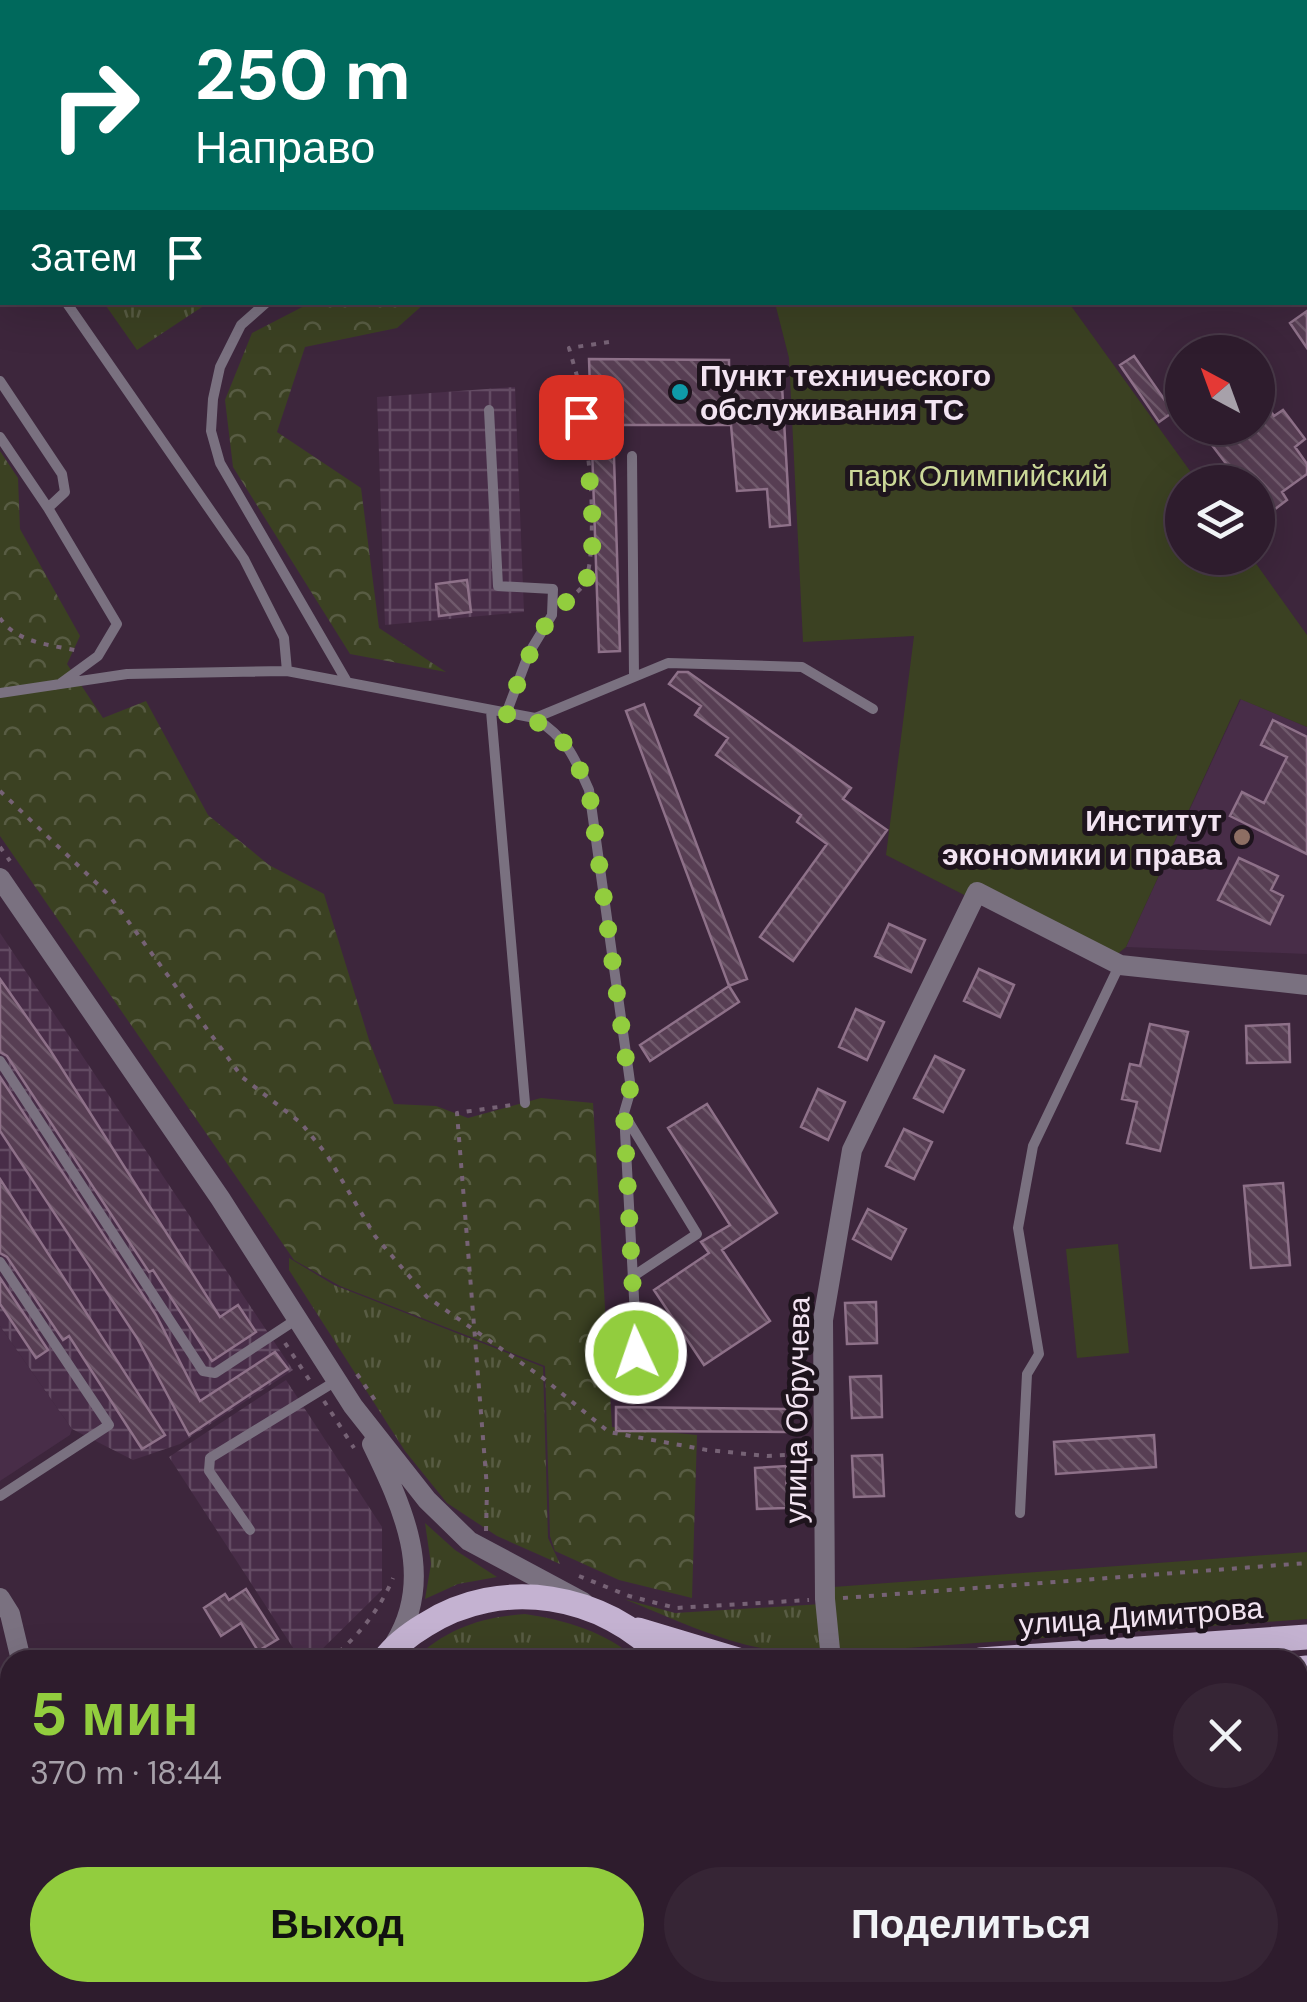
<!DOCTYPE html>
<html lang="ru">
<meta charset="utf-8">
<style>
:root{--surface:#2e1c2d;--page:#362535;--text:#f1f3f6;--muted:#a7a1aa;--line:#493a49;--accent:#92cd3e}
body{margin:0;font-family:"DM Sans",sans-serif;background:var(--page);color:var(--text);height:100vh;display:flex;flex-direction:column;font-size:38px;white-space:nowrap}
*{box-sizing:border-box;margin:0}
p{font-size:32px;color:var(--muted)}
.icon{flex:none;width:55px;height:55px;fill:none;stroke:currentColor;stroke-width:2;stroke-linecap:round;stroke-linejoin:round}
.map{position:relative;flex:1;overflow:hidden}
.details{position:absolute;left:0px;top:1650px;width:1308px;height:352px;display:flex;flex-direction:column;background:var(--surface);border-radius:30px 30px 0 0;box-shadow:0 10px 40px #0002,0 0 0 2px var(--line)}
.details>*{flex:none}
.top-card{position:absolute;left:0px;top:0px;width:1308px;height:305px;box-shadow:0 10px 40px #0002,0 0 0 2px var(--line);background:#00695c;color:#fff;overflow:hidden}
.needle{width:65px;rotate:319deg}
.buttons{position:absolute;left:1165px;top:335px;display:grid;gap:20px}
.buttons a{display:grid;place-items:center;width:110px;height:110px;border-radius:50%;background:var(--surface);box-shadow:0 10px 40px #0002,0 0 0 2px var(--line);font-size:50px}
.pin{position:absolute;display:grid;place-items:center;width:85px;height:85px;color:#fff;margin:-42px;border-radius:20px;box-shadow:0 5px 15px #0006}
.me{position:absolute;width:110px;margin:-55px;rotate:357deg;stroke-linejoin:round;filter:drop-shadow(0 0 8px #0008)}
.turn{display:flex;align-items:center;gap:35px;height:210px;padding:0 30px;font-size:45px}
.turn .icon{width:130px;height:130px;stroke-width:2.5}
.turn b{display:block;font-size:70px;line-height:85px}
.then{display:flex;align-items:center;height:95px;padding:0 30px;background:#0003;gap:20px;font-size:38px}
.round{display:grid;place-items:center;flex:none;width:105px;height:105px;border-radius:52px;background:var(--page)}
.overview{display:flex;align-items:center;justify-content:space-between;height:170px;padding:0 30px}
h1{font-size:60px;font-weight:800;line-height:75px;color:var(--accent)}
.primary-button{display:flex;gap:20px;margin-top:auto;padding:20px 30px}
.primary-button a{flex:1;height:115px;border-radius:60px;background:var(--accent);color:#111;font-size:40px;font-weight:800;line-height:115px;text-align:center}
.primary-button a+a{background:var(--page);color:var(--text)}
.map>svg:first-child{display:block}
.built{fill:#482d48}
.industrial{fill:url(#industrial-grid)}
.grass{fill:url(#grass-tufts)}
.forest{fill:url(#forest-crowns)}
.park{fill:#3b4122}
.building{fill:url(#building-back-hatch);stroke:#8e7189;stroke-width:2.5}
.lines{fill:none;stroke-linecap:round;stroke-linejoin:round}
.path{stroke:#766275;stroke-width:4;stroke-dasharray:5 8;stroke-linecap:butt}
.service{stroke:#7a7180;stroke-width:10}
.minor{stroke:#7a7180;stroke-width:20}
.tertiary{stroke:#7a7180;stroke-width:20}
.secondary{stroke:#a496ae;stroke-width:20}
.primary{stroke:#c4b2d1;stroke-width:25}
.route{stroke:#92cd3e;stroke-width:18;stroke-dasharray:0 32.4}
.culture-dot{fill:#0f9aa8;stroke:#1e141d;stroke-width:4}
.education-dot{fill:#8d6e63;stroke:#1e141d;stroke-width:4}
.labels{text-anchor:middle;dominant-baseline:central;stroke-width:10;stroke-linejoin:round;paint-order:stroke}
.poi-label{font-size:30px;font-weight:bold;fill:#f3e4f2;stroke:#1e141d;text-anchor:start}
.park-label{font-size:30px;fill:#cbd898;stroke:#1e141d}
.street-label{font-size:30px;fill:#f3e4f2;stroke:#1e141d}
</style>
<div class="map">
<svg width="1307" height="2002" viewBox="0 0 1307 2002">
<defs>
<pattern id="industrial-grid" width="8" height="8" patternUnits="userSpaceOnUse" patternTransform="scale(2.5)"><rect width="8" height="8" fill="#482d48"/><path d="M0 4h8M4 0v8" fill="none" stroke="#634b63"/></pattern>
<pattern id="grass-tufts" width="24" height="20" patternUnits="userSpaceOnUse" patternTransform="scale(2.5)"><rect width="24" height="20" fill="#3b4122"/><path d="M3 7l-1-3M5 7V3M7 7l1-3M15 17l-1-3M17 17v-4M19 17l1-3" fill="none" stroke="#585c43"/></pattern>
<pattern id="forest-crowns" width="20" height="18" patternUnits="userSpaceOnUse" patternTransform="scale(2.5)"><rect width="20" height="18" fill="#3b4122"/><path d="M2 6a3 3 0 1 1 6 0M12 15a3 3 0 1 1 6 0" fill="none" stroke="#585c43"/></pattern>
<pattern id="building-back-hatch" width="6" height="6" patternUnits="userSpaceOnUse" patternTransform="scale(2.5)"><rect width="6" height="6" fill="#573e53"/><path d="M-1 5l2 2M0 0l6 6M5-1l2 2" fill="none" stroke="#705a6c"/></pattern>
</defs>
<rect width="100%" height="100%" fill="#3d263c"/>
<path class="built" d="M1241,699L1307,727V954L1126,947Z
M0,1326L72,1429L70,1435L0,1481Z"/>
<path class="industrial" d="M515,387L524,612L385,625L377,397Z
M0,933L293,1370L180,1444L133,1460L72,1429L0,1326Z
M286,1380L382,1527V1590L311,1660H301L169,1457Z"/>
<path class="grass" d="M0,0H666L2,2V155Z
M104,303H208L137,350Z
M289,1258L334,1285L543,1367L548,1538L560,1564L497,1536L447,1503L405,1451L289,1270Z
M425,1523L455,1550L497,1577L458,1584L425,1599L431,1564Z
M624,1599L675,1613L822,1604L825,1652C751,1658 690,1625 624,1599Z
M525,1614C565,1620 607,1632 637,1660H413C446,1629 480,1617 525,1614Z
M479,1992L608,1993L609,2002H471Z"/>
<path class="forest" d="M310,303H425L397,328L305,347L277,432L361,488L379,628L446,672L350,654L233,467L225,400L252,333Z
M0,451L18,478L20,529L80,636L67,664L103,718L146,701L208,815L269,865L324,894L370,1043L394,1104L436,1106L468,1118L541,1098L593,1103L612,1427L697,1435L692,1598L619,1580L555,1551L550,1536L545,1366L340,1286L294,1260L0,836Z"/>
<path class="park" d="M775,303H1069L1198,482H1182V558H1252L1307,635V727L1240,699L1126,947L1103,966L886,855L914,636L803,642L789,358Z
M1118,1244L1129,1353L1077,1358L1066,1249Z
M1307,1552V1619L837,1653L833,1587Z"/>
<path class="building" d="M1307,311V348L1290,323Z
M1134,356L1173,412L1159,422L1120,365Z
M589,359L729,360V368H781L790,525L770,527L767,489L737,491L731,425H613L620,651L599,652Z
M1258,393L1274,416L1283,410L1305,439L1295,447L1307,464V474L1282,492L1287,500L1258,522V482H1240L1199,428H1258Z
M467,580L471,612L439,616L436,584Z
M678,672H688L851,788L843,799L887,830L793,961L760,937L827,844L797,822L801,815L716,755L728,738L695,715L701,706L669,684Z
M644,704L747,979L729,986L626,711Z
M1273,720L1307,737V854L1230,816L1242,792L1264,803L1287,757L1261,745Z
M1239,858L1278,876L1271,890L1283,896L1270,924L1218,900Z
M889,924L925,940L911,972L875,956Z
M979,969L1014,985L1000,1017L964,1001Z
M0,979L50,1050L220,1317L238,1305L256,1332L212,1361L153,1270L149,1272L7,1056L0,1052Z
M729,986L739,1002L650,1061L640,1045Z
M856,1009L884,1022L867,1060L839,1047Z
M1150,1024L1188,1032L1160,1151L1127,1143L1137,1102L1122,1099L1130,1064L1140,1066Z
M1289,1024L1290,1062L1247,1063L1246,1026Z
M935,1056L964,1070L943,1112L914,1098Z
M0,1077L156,1315L200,1401L275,1352L288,1369L189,1435L137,1338L0,1131Z
M818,1089L845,1102L828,1140L801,1127Z
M707,1104L777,1213L722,1250L770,1321L704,1365L654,1290L709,1253L701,1242L730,1225L668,1128Z
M904,1129L932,1142L914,1179L886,1166Z
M0,1179L165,1435L142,1449L69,1336L63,1340L7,1257L0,1253Z
M1283,1183L1290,1265L1251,1268L1244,1186Z
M868,1209L906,1229L891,1259L853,1239Z
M0,1278L48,1350L36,1358L0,1304Z
M876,1302L877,1343L847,1344L845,1303Z
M881,1376L882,1417L852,1418L850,1377Z
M616,1407L787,1409V1432L616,1431Z
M1154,1435L1156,1467L1056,1474L1054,1442Z
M882,1455L884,1496L854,1497L852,1456Z
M786,1466L787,1508L757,1509L755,1468Z
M246,1589L278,1639L258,1651L241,1623L221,1636L204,1608L225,1594L229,1600Z"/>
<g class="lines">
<path class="path" d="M415,2V0
M567,600C573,595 581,590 584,584C596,562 592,477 587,451C584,431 573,408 581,390L569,348L609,342
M0,618C16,643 52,645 79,651
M0,791L109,895L242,1077L301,1123L327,1155L375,1236L427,1297L543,1378L609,1432L707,1450L767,1456L804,1454
M0,847L10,861
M285,1343L310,1381
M357,1374L377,1403
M324,1401L354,1448
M486,1531L487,1488L457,1113L512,1105
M579,1576L629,1596L676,1608L809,1600
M843,1598L1307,1563
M329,1660C356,1639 380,1610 393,1578
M0,1692L10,1690
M1298,1695H1307
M316,1992L353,1998L396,1994
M246,2002L272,1992"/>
<path class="service" d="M681,2L685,0
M0,210L2,211
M66,302L244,559L284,638L287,671
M267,302L241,325L220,367L213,399L211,431L220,463L346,680
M0,381L62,474L65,492L48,508L117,624L98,656L61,683
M489,410L498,586L553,589L552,615L529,653L506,714
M0,437L48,508
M632,456L634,677
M0,693L127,674L287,671L535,718C567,739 574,756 589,790L631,1089L624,1113L637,1353
M491,711L525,1103
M535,718L668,663L802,667L873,709
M0,1061L203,1371L215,1373L297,1319
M624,1114L697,1234L632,1277
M0,1262L109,1425L0,1496
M1020,1513L1027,1374L1039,1354L1018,1228L1033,1146L1119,966
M250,1530L209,1471L210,1458L336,1381"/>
<path class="minor" d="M0,1598L10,1614L21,1660
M831,1660L825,1599L823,1320L852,1150L977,892L1120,965L1307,985
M1298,1726L1307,1757
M619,1992L620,2002
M892,1992L896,2002
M1151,1992L1155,2002
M168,2002L175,1992"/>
<path class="tertiary" d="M0,878L220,1198L353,1406L427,1500L469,1541L583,1602
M372,1444C402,1506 436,1577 395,1643"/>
<path class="secondary" d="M0,1751L10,1749
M0,1772L10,1770"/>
<path class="primary" d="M638,1630L738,1660
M384,1660C395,1645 410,1634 425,1625C501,1576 605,1593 665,1660
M980,1660L1307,1637
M1298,1669L1307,1668
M414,2002V1992
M453,2002L461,1992"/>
</g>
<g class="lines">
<path class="route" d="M581,417C587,452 602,554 584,584C576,597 560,604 551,617C530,646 519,681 506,714C559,722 568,744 589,790L630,1089L624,1113L636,1353"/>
</g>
<circle class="culture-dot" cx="680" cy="392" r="10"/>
<circle class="education-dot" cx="1242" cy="837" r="10"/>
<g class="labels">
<g class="poi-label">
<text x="700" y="375">Пункт технического<tspan x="700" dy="34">обслуживания ТС</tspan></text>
<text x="1222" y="820" text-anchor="end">Институт<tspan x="1222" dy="34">экономики и права</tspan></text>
</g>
<g class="park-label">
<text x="978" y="475">парк Олимпийский</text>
</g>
<g class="street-label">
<text transform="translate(797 1410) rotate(-89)">улица Обручева</text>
<text transform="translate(1141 1616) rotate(-4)">улица Димитрова</text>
</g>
</g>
</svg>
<div class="buttons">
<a><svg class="needle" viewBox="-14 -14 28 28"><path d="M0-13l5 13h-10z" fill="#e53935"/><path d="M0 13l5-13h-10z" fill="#a7a1aa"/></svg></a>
<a><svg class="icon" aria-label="layers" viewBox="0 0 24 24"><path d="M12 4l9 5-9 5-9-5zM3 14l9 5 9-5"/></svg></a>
</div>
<div class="pin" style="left:581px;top:417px;background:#d93025"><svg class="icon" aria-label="arrive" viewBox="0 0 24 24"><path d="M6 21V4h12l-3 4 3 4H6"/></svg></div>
<svg class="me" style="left:636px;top:1353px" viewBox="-20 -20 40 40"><circle r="17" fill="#92cd3e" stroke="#fff" stroke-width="3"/><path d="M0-11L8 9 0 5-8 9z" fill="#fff"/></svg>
<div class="top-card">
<div class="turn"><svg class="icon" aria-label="right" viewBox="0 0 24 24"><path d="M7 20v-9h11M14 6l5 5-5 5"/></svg><div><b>250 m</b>Направо</div></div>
<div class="then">Затем<svg class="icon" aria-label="arrive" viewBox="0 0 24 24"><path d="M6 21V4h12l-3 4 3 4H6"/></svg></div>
</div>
<section class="details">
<div class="overview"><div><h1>5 мин</h1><p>370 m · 18:44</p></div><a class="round"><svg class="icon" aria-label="close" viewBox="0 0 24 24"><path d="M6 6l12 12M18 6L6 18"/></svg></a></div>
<div class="primary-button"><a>Выход</a><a>Поделиться</a></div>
</section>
</div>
